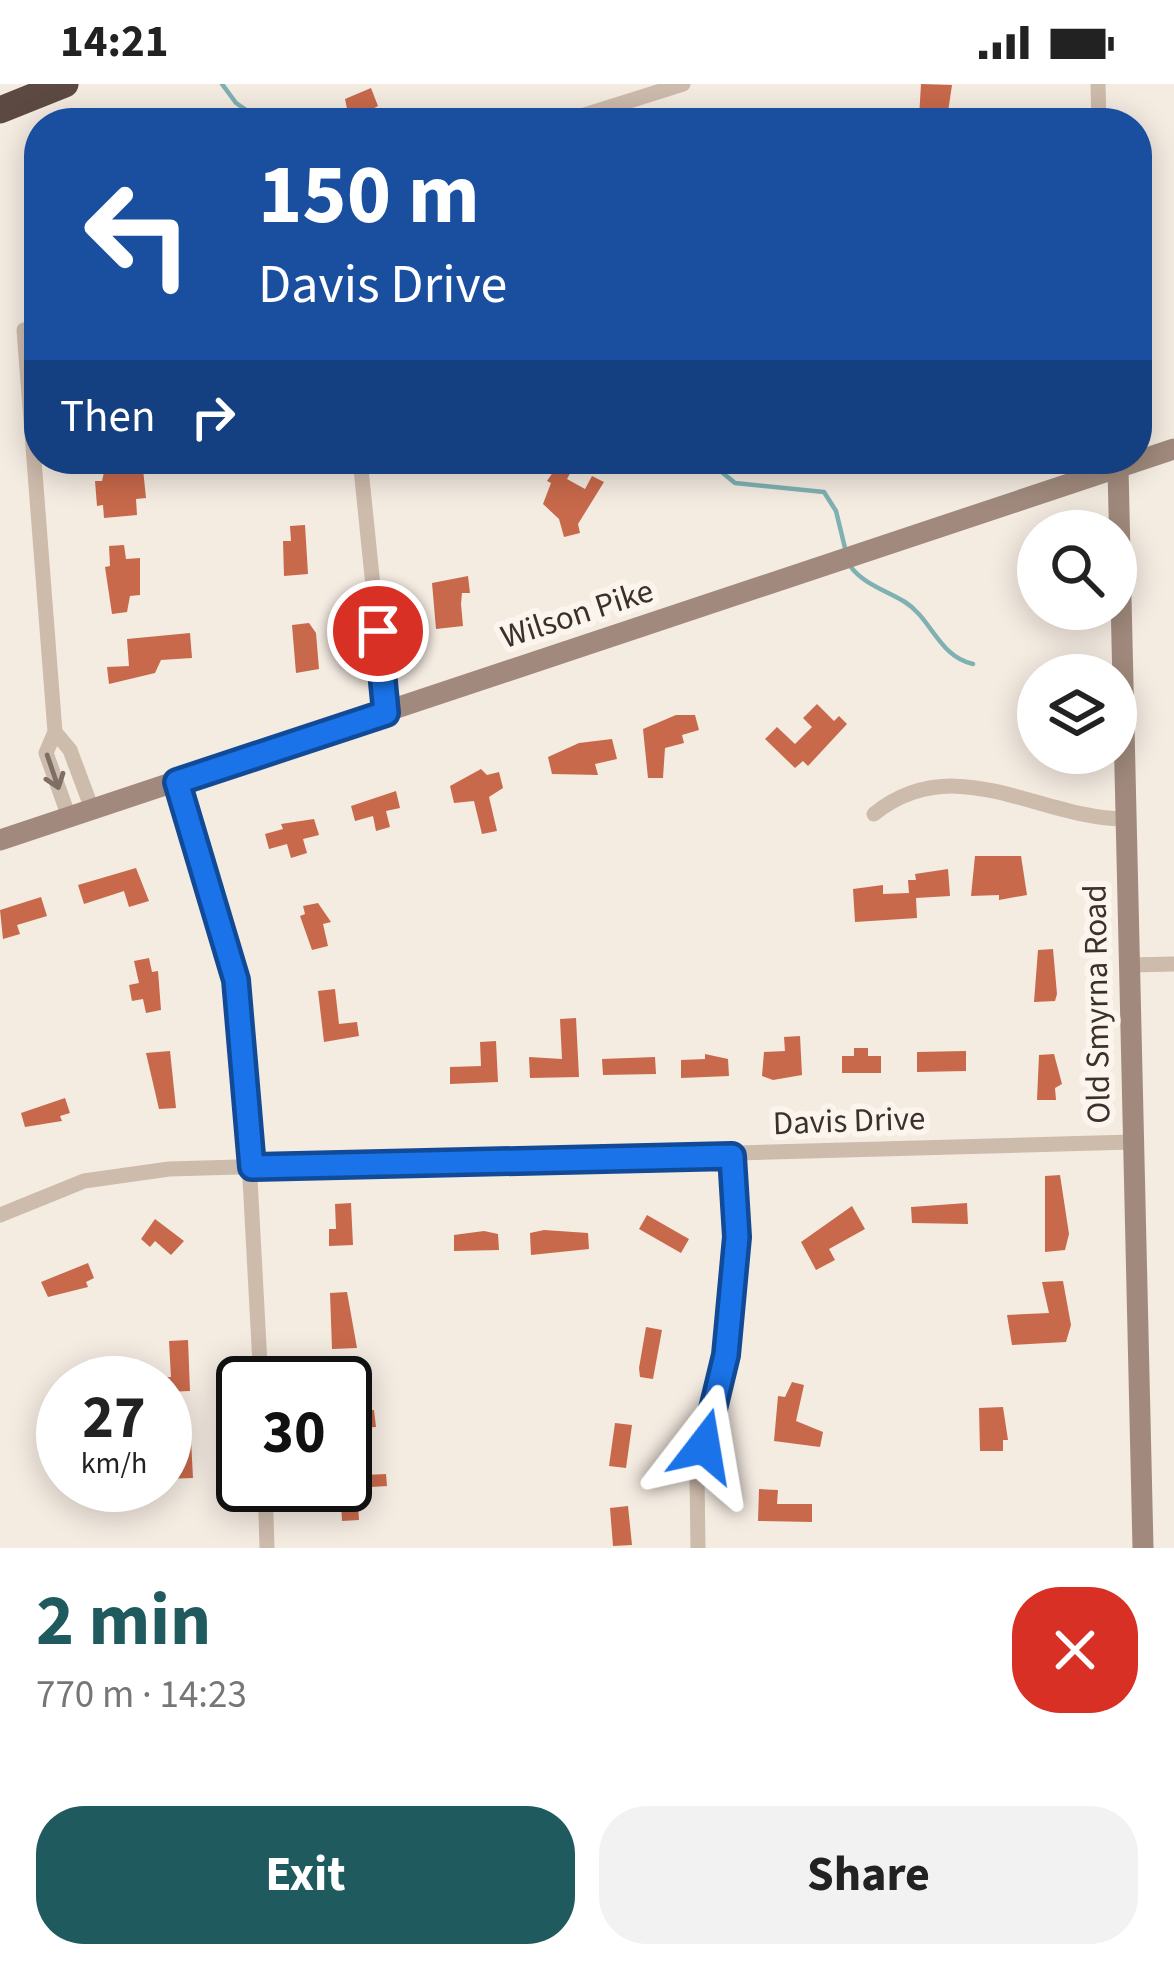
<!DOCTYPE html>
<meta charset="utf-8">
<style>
:root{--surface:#fff;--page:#f2f2f2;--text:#222;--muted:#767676;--accent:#1f5a5e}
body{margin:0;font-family:"Source Sans 3",sans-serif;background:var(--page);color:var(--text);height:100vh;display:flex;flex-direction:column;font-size:45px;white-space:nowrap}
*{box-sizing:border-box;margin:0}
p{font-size:39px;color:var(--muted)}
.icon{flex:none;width:66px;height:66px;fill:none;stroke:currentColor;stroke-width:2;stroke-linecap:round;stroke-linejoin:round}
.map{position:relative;height:1464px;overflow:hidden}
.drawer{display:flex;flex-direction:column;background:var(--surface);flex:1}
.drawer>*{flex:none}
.top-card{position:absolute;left:24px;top:24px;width:1128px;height:366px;border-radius:48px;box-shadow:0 6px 30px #0003;background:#1a4fa0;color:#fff;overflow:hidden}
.controls{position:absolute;left:1017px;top:426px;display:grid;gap:24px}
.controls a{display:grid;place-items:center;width:120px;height:120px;border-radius:50%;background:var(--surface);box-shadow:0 6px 30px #0003;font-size:60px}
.speed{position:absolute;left:36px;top:1272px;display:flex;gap:24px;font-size:60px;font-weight:700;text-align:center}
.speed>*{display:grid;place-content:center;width:156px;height:156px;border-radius:50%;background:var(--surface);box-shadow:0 6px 30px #0003;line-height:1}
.speed small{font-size:30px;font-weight:400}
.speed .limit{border:6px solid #111;border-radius:18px;background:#fff;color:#111}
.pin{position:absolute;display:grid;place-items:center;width:102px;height:102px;color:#fff;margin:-51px;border:6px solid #fff;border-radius:50%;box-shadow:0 3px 12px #0007}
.me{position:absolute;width:132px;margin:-66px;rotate:14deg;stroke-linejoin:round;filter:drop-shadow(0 0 9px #0008)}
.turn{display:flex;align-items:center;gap:42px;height:252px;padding:0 36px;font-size:54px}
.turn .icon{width:156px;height:156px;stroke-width:2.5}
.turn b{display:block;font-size:84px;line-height:102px}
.then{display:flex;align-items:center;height:114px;padding:0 36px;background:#0003;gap:24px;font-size:45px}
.round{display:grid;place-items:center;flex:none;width:126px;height:126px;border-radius:48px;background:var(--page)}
.head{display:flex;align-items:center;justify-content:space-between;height:204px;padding:0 36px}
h1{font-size:72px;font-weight:700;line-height:90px;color:var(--accent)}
.action{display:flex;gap:24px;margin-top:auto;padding:24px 36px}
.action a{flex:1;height:138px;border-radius:48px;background:var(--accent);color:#fff;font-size:48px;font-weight:700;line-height:138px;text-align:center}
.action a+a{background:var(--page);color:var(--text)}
.status{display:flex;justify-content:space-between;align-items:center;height:84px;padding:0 60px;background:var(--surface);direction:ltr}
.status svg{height:33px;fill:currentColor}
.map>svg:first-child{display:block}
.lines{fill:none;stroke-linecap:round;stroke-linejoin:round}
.stream{stroke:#7fb0b2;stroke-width:4.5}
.building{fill:#c8694b}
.street{stroke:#cdbbac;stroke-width:15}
.secondary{stroke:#a18a7d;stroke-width:21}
.highway{stroke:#5c4a42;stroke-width:27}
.oneway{stroke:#7d6f65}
.route-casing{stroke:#114b97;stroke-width:30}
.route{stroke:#1a73e8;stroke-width:21}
.labels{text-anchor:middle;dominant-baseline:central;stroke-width:12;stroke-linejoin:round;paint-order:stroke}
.street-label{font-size:33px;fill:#3b302b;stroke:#fbf5ee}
</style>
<div class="status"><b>14:21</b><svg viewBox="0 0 49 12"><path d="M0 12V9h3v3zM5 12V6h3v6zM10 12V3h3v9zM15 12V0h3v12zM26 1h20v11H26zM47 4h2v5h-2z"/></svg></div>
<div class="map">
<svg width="1174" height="1464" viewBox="0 0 1174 1464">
<rect width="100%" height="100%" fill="#f4ebe1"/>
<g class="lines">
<path class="stream" d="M222,0L236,19L265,39
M706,375L735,399L824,408L836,427L845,464
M851,483C862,499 889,508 905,518C931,534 939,573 973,580"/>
</g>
<path class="building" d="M921,0L952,1L948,28L919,34Z
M371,4L378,22L361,31L364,39H350L345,15Z
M107,375H142L146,414L136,415L137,431L104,434L103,421L97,422L95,397H102Z
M562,375L574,382L567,395L585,405L592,392L604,398L578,440L580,449L564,453L559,435L543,420L551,399L547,397Z
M305,441L308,490L284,492L283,457H291L290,442Z
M124,461L126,475L140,474V511L130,512L127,528L112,530L105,483L110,482L109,462Z
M468,492L470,509H462L461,520L463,542L436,545L432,499Z
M309,539L316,549L319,585L296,589L292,541Z
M190,549L192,574L161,576L155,589L109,600L107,583L129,582L127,555Z
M817,620L834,637L839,632L847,640L808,682L803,677L795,684L765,655L777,643L795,660L812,643L803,634Z
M676,631H695L699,646L682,651L684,659L665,664L663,694H648L643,645Z
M612,655L617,675L595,680L598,691L552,690L548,673L579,659Z
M481,685L487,691L499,688L503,704L489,713L497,747L482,750L474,717L454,719L450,702Z
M396,707L400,724L386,727L390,743L376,747L373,732L355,737L351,722Z
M314,735L319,751L303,755L307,769L291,774L287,760L269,765L265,750L283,745L281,740Z
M975,772H1021L1027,811L999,816V811L971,812Z
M136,784L149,817L129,823L124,807L84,820L78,801Z
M948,785L950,812L916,814L917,834L855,838L853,805L883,801V810L909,809L908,796H916L915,790Z
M41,813L47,832L17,841L20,850L3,855L0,826Z
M318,819L331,838L323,840L328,862L312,866L300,832L305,830L303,822Z
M1053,865L1057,910L1055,917L1034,918L1038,866Z
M149,874L152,888L158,887L161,926L146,929L143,915L132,917L129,901L139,899L134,877Z
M335,905L339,940L357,938L359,952L324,958L318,907Z
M576,934L579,993L530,994L529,973L562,975L560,935Z
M800,952L802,991L773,996L762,992L764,968L785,967L784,953Z
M496,957L498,998L450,1000V983L481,982L480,958Z
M854,964H868V972H881V989H842V972H854Z
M170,967L176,1024L159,1025L146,969Z
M966,967V987L917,988V968Z
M705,970L728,975L729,992L681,994V976L705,975Z
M1054,970L1062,1000L1055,1004L1056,1016H1037L1039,971Z
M655,973L656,990L603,991L602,975Z
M65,1014L70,1029L60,1032L62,1037L25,1043L21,1029Z
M1060,1091L1069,1150L1065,1166L1045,1168V1092Z
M351,1119L353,1161L329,1162V1145H336L335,1120Z
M967,1119L968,1140L912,1139L911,1123Z
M852,1122L865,1145L829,1165L835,1176L816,1186L801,1158Z
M647,1131L689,1155L681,1169L639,1145Z
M155,1135L184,1157L171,1171L155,1157L150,1163L141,1155Z
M544,1146L588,1149L589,1165L531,1171L530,1149Z
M484,1147L498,1150L499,1166L454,1167V1151Z
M88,1179L94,1194L86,1198L88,1203L48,1213L41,1198Z
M1063,1197L1071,1241L1066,1258L1012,1261L1007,1231L1049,1229L1042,1198Z
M347,1208L357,1264L332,1265L330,1209Z
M646,1243L662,1246L653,1295L640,1293L639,1284Z
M188,1256L190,1307L165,1308V1293H171L169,1257Z
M345,1288H353L356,1327L374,1326L376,1343L345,1345Z
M792,1298L804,1301L796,1337L823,1348L820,1363L774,1357L778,1312L785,1313Z
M1003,1323L1008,1356H1003V1367H980L979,1324Z
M615,1339L632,1341L626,1384L609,1382Z
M191,1356L193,1394L165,1395V1381H176L174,1357Z
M386,1390L387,1402L357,1404L359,1436L342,1437L340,1401H345V1392Z
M759,1405L778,1406L777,1420H812V1438L758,1437Z
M628,1422L632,1461L613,1462L610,1424Z"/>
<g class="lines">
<path class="street" d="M1098,0L1099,39
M559,39L683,0
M24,246L55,648
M360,375L386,629
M177,698L228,862L241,928L261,1299
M874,730C956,664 1040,736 1127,735
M69,733L46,669L55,648L70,666L92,725
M1130,881L1174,880
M0,1131L84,1097L169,1085L1131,1058
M265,1401L267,1464
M698,1464L697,1393L726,1271L737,1153L732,1072"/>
<path class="secondary" d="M1118,384L1143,1464
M0,756L1174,365"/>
<path class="highway" d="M0,26L65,0"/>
</g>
<defs><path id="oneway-shaft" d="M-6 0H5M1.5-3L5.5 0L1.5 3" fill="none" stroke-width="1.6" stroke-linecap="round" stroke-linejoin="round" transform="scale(3)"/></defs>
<use class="oneway" href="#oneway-shaft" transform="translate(53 688) rotate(71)"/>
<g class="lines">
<g class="route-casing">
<path id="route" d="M378,547L386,629L177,698L236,896L252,1083L732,1072L737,1153L726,1271L704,1362"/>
</g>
<use href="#route" class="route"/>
</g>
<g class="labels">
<g class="street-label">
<text transform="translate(577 530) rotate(-18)">Wilson Pike</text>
<text transform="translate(1097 920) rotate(-91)">Old Smyrna Road</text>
<text transform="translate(849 1037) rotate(-2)">Davis Drive</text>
</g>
</g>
</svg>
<div class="controls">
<a><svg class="icon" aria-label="search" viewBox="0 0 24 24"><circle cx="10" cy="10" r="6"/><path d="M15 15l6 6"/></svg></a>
<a><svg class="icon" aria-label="layers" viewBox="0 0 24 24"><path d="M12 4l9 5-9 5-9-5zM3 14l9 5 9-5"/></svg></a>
</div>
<div class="speed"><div>27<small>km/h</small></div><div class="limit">30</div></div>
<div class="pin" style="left:378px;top:547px;background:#d93025"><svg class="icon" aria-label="arrive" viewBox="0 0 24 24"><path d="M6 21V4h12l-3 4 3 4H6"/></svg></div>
<svg class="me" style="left:704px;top:1362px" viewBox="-20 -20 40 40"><path d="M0-17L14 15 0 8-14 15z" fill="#1a73e8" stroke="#fff" stroke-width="4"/></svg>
<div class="top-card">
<div class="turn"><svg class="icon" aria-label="left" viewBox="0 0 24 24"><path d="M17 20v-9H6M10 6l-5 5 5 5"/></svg><div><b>150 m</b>Davis Drive</div></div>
<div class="then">Then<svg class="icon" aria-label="right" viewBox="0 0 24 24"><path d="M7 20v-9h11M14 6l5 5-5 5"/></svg></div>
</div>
</div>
<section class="drawer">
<div class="head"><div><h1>2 min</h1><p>770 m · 14:23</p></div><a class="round" style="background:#d93025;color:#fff"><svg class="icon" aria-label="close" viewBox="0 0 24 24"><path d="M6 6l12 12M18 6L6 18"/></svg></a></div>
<div class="action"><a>Exit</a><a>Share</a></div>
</section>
